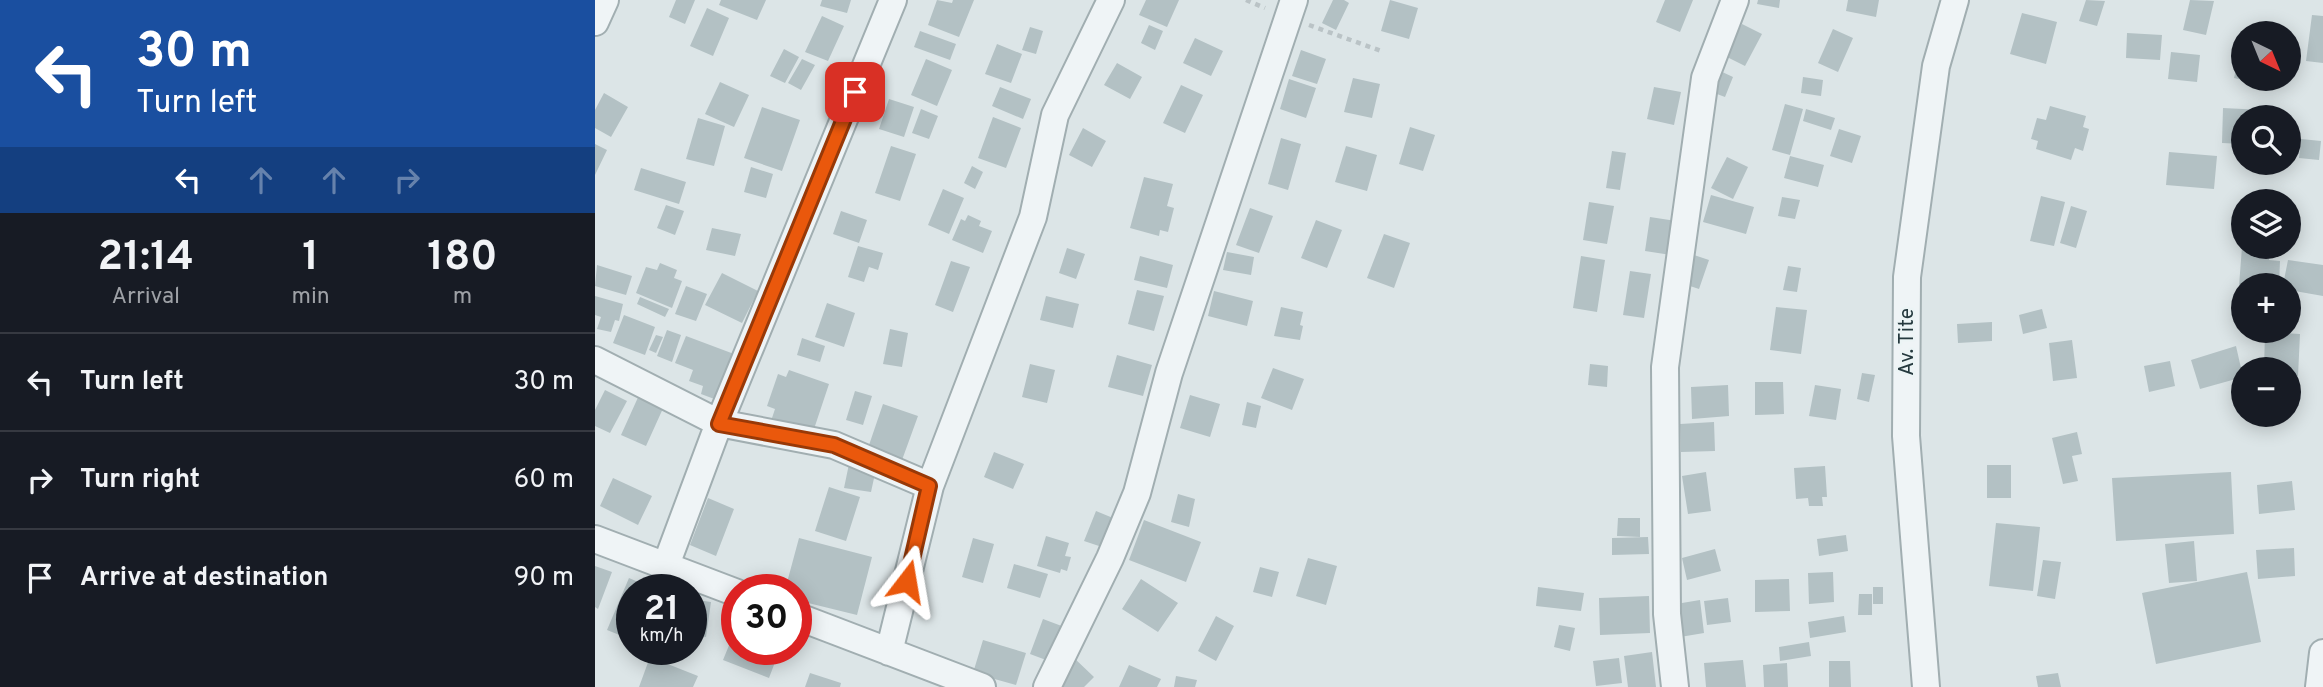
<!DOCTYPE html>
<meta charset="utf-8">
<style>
:root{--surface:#171b24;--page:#242831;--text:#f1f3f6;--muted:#9ea1a6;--line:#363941}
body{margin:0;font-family:Overpass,sans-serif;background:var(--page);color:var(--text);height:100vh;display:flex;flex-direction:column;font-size:26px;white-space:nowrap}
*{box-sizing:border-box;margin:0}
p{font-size:23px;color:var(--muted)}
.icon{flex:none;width:38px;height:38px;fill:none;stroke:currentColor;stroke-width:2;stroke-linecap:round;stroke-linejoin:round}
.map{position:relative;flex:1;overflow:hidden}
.sheet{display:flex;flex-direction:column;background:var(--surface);width:595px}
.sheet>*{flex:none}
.hud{background:#1a4fa0;color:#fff;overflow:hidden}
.needle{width:46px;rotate:137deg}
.buttons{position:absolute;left:1636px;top:21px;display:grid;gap:14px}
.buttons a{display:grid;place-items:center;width:70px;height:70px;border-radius:50%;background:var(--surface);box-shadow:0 4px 18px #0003;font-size:35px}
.speed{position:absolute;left:21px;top:574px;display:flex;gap:14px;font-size:35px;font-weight:700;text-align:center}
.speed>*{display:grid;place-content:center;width:91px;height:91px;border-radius:50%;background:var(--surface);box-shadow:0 4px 18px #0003;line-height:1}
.speed small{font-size:18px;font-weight:400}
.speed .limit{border:10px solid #d22;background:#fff;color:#111}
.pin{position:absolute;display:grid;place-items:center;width:60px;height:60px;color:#fff;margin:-30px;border-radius:14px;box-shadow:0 4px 10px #0006}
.me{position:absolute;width:77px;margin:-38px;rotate:14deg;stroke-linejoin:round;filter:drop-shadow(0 0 5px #0008)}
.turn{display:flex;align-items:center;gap:24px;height:147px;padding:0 21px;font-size:32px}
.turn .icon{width:91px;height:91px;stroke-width:2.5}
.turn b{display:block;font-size:49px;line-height:60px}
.lanes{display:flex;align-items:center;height:66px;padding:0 21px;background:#0003;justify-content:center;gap:35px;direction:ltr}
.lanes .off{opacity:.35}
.eta{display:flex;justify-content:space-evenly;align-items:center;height:119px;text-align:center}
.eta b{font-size:42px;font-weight:700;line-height:49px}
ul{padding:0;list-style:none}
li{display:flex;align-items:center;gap:21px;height:98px;padding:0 21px;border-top:2px solid var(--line)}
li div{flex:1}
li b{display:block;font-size:26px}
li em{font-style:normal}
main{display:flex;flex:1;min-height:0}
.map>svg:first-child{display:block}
.building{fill:#b3c1c4}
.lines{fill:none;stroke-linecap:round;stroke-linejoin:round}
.street-casing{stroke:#a1aeb1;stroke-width:30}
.path{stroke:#bac3c6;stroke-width:4.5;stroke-dasharray:5 5;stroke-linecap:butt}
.street{stroke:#eff4f6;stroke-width:26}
.route-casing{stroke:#983908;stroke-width:18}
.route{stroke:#ea580c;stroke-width:12}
.labels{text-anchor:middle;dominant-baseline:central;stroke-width:5;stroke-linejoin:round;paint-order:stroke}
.street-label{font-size:21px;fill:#25393e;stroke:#ecf4f5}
</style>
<main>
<section class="sheet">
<div class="hud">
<div class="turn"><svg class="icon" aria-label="left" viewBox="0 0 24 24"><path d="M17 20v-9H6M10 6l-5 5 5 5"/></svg><div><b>30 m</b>Turn left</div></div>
<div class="lanes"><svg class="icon" aria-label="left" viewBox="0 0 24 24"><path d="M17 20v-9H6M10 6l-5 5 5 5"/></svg><svg class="icon off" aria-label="ahead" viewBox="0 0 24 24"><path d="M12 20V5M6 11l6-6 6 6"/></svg><svg class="icon off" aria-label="ahead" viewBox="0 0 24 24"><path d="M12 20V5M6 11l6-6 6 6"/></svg><svg class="icon off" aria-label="right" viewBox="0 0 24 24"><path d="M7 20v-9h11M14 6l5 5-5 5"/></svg></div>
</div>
<div class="eta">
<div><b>21:14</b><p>Arrival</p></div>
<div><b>1</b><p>min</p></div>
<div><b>180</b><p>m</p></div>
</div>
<ul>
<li><svg class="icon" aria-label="left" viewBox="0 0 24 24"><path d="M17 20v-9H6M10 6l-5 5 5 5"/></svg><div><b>Turn left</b></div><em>30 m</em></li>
<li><svg class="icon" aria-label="right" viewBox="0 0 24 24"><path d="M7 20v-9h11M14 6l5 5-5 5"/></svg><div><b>Turn right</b></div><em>60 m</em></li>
<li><svg class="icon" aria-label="arrive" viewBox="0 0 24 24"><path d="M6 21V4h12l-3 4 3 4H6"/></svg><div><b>Arrive at destination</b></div><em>90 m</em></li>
</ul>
</section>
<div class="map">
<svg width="1728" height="687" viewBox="0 0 1728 687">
<rect width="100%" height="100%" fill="#dce5e7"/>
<path class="building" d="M81,0H100L90,24L74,17Z
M126,0H171L162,20L124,5Z
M227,0H256L252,13L225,6Z
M342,0L357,3L358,0H379L364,37L333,25Z
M551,0H584L572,27L544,15Z
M738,0H749L754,3L741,30L727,23Z
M795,0L823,8L814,39L786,31Z
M1070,0H1098L1085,32L1061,22Z
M1163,0H1185L1184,8L1162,4Z
M1253,0H1284L1281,17L1251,11Z
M1491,0L1510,1L1502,26L1484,21Z
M1595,0L1619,1L1611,35L1588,30Z
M112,8L134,18L118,56L95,46Z
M1427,13L1462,22L1451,64L1415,54Z
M1717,15L1728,16V63L1711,61Z
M227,16L249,26L233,61L210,52Z
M1147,24L1167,34L1150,66L1130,56Z
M554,25L568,31L560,50L546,43Z
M435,27L448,31L441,54L427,50Z
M1238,29L1258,38L1243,72L1223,63Z
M325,31L361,44L355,60L319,47Z
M1532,33L1567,35L1565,60L1531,58Z
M600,38L628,51L616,76L588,63Z
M402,44L427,54L416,83L390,74Z
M189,49L204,57L190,83L175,76Z
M706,50L731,59L722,84L697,76Z
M1576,52L1605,55L1602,82L1573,79Z
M1644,55L1648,56V80L1639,78Z
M207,59L220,65L206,90L193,83Z
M331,59L357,70L342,106L316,95Z
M522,63L547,77L535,99L509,85Z
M1123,70L1138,77L1130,97L1114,91Z
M1208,77L1228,80L1226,96L1206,93Z
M758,78L785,84L777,118L749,112Z
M694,79L721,88L711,118L685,109Z
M125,82L154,95L139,127L110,114Z
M586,85L608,95L590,133L568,123Z
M405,87L436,99L428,119L397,106Z
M1059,87L1086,92L1079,125L1052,119Z
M9,93L33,107L16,137L0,128V110Z
M294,99L319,107L309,137L284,129Z
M1190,104L1208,109L1195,155L1177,150Z
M1455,106L1491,116L1488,127L1494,129L1488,151L1480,148L1476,160L1441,149L1443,141L1436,139L1442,118L1451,120Z
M167,107L205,120L187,171L149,158Z
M1628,108L1668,110V117H1648V144L1627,143Z
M326,109L343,116L334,139L317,133Z
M1211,109L1240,118L1236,130L1208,121Z
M398,117L426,128L411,168L383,158Z
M103,118L130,126L119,166L91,159Z
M815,127L840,135L828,171L804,164Z
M488,128L511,141L497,167L474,155Z
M1244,129L1266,136L1257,163L1235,156Z
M686,138L706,144L693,190L673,184Z
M1706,139L1726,141L1724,160L1704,158Z
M0,144L12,150L0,175Z
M296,146L321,154L305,201L280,193Z
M751,146L782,155L772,191L740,182Z
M1017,151L1031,153L1025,190L1011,188Z
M1574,152L1622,156L1619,189L1571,185Z
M1195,156L1229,165L1223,187L1189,178Z
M1132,157L1153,167L1138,199L1116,188Z
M377,166L388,172L380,189L369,183Z
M156,167L178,174L171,198L149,192Z
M46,168L91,182L84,204L39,190Z
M549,177L578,184L572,206L579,208L573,232L565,230L564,236L535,228Z
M348,189L369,198L354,234L333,225Z
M1116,195L1159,207L1151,234L1108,222Z
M1446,196L1470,202L1459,246L1435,241Z
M1187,197L1205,200L1200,219L1183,216Z
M994,202L1019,206L1012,244L988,240Z
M71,205L89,211L80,235L62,228Z
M1476,206L1492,211L1481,248L1465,243Z
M655,208L678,216L664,253L641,245Z
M246,211L272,220L264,243L238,234Z
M373,215L386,221L384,226L397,231L388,253L357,240L366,219L370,221Z
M1055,217L1081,221L1076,255L1050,251Z
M721,220L747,230L732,268L706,258Z
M117,228L146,234L140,256L111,250Z
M789,234L815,243L799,288L772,278Z
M263,246L288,253L283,270L274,267L269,282L253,277Z
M1647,247H1675L1674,260L1685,261L1684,285L1644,286Z
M472,248L490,254L481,279L464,273Z
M632,252L659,257L656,275L628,270Z
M1096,254L1114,260L1104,289L1086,283Z
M545,256L578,265L572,288L539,280Z
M986,256L1010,260L1002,312L978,308Z
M1693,260L1728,265V296L1694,290V285H1688Z
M356,261L375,267L358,312L340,305Z
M65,263L82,270L79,278L87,281L77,308L41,293L51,267L62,270Z
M2,265L37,276L31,295L0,286Z
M1193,266L1206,268L1202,292L1188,290Z
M1035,271L1056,274L1049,318L1028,315Z
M127,273L163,291L147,323L110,305Z
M91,286L112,294L101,321L80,314Z
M542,290L569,296L559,331L533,324Z
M619,291L658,301L652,326L613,316Z
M0,296L28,304L24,321L20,320L16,332L2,329L6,317L0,315Z
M451,296L484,304L478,328L445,320Z
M45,297L74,309L70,317L42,304Z
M232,303L260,313L249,347L220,337Z
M686,307L708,312L705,325L708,326L705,340L679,336Z
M1181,307L1212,310L1206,354L1175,350Z
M1447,309L1452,328L1428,334L1424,315Z
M29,315L60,327L50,355L18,343Z
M1397,322V341L1363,343L1362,324Z
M295,329L313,333L307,367L288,364Z
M72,330L86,335L77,362L62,356Z
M1670,332L1705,334L1703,376H1694V369H1669Z
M61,335L68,337L61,353L54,350Z
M91,336L139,354L122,400L106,394L108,386L94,381L98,370L80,363Z
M207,338L230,346L225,362L202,355Z
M1477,340L1482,378L1458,381L1454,343Z
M1641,346L1648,377L1605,389L1596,360Z
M522,355L557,365L548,396L513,387Z
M1575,361L1580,386L1554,392L1549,366Z
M435,364L460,370L452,403L427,397Z
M995,364L1013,366L1012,387L993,385Z
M678,368L709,379L697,410L666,398Z
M194,370L234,384L218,432L177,418L180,409L172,406L183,374L191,377Z
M1267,373L1280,375L1274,402L1262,399Z
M1160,382H1188L1189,414L1160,415Z
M1133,385L1134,416L1097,419L1096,387Z
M1220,385L1246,389L1241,420L1214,416Z
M10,390L32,401L15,433L0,426V410Z
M260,391L277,396L268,425L251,420Z
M45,393L70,404L51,446L26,435Z
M595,395L625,404L615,437L585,428Z
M652,402L666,406L661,428L647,425Z
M288,404L323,416L307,460L273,448Z
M1119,422L1120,451L1086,452L1085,424Z
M1482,432L1487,454L1477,456L1483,481L1468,484L1457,438Z
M399,452L429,464L418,489L389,477Z
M254,464L281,469L276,492L249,488Z
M1392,465H1416V498H1392Z
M1230,466L1232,497H1227L1228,506H1214L1213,498L1201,499L1199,468Z
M1111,472L1116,511L1093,514L1087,476Z
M1636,472L1639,534L1521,541L1517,478Z
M18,478L57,496L43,525L5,506Z
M1697,481L1700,510L1664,514L1662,485Z
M234,487L265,497L251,541L220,531Z
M583,494L600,499L594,527L576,522Z
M113,498L139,509L121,556L95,545Z
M501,511L518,518L507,547L489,541Z
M1023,518H1045V537L1022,536Z
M549,520L606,542L591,582L534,560Z
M1401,523L1445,527L1438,591L1394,586Z
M1251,535L1253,551L1224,556L1222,539Z
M451,536L474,543L470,556L476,557L472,571L466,569L465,573L442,566Z
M1053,537L1054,554L1017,555V538Z
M204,538L277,557L262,615L201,600V590H190Z
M378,538L399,544L388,583L367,577Z
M1599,541L1602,581L1574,583L1570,544Z
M1699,548L1700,576L1663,579L1661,550Z
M1120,549L1126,571L1092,580L1087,558Z
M713,558L742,566L731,605L701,596Z
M1448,560L1466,562L1460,599L1442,596Z
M419,564L453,574L445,598L412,588Z
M0,566L17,572L3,609L0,607Z
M665,567L684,572L677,597L658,592Z
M1238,572L1239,602L1214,604L1213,573Z
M1652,572L1666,642L1561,664L1547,593Z
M34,578L62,590H37V640L12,630Z
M546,579L583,603L563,632L527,609Z
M1194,579L1195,611L1160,612V580Z
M943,587L989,593L986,611L941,606Z
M1278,587H1288V604H1278Z
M1264,594H1277V615H1263Z
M1054,596L1055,633L1005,635L1004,598Z
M1133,598L1136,622L1112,625L1109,601Z
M96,599L116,602L111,637L96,635Z
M1105,600L1109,633L1085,637L1081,604Z
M621,616L639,626L621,661L603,651Z
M1249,616L1251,632L1215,638L1213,622Z
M448,619L472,628L459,663L435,654Z
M964,625L980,628L975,651L959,647Z
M142,626V649H185L174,678L128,660Z
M388,640L431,653L421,685L378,673Z
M1214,642L1216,656L1185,661L1184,647Z
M1057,652L1061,687H1033L1029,656Z
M55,657L103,676L98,687H44Z
M478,657L499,677L489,687H468L458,677Z
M1024,658L1027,683L1001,686L998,661Z
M1148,660L1151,687H1111L1109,663Z
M1234,661H1255L1256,687H1234Z
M1192,663L1193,687H1169L1168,665Z
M534,665L566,679L562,687H524Z
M215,673L246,683L245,687H210Z
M1463,673L1466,687H1443L1441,676Z
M581,676L602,680L600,687H579Z"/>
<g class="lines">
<g class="street-casing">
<path id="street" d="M0,22L10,0
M0,360L124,423L239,445L335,486
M0,539L142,593
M71,565L124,423L298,0
M201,616L387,687
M294,652L335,486L438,217L460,115L516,0
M452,687L515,558L542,493L574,373L699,0
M1080,687L1072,614L1070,367L1110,78L1140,0
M1331,687L1311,436L1312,277L1341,66L1360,0
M1724,687L1728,653"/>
</g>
<path class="path" d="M651,0L670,8
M714,25L789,52"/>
<use href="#street" class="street"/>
</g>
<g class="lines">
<g class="route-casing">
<path id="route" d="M260,92L124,424L239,445L334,486L312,581"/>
</g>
<use href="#route" class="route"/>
</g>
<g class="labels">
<g class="street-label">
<text transform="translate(1312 342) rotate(-90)">Av. Tite</text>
</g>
</g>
</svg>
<div class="buttons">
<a><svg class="needle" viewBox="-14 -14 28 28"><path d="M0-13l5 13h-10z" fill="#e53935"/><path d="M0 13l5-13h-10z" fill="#9ea1a6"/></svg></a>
<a><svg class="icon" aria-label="search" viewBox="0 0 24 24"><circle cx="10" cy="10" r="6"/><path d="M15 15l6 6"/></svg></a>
<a><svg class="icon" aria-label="layers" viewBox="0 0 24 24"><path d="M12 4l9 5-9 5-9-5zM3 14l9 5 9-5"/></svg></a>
<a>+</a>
<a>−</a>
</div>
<div class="speed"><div>21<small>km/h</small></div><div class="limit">30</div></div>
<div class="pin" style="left:260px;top:92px;background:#d93025"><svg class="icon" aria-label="arrive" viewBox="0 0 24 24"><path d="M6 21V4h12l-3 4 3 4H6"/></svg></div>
<svg class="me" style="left:312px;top:581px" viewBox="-20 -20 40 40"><path d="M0-17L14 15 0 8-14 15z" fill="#ea580c" stroke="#fff" stroke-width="4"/></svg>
</div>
</main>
